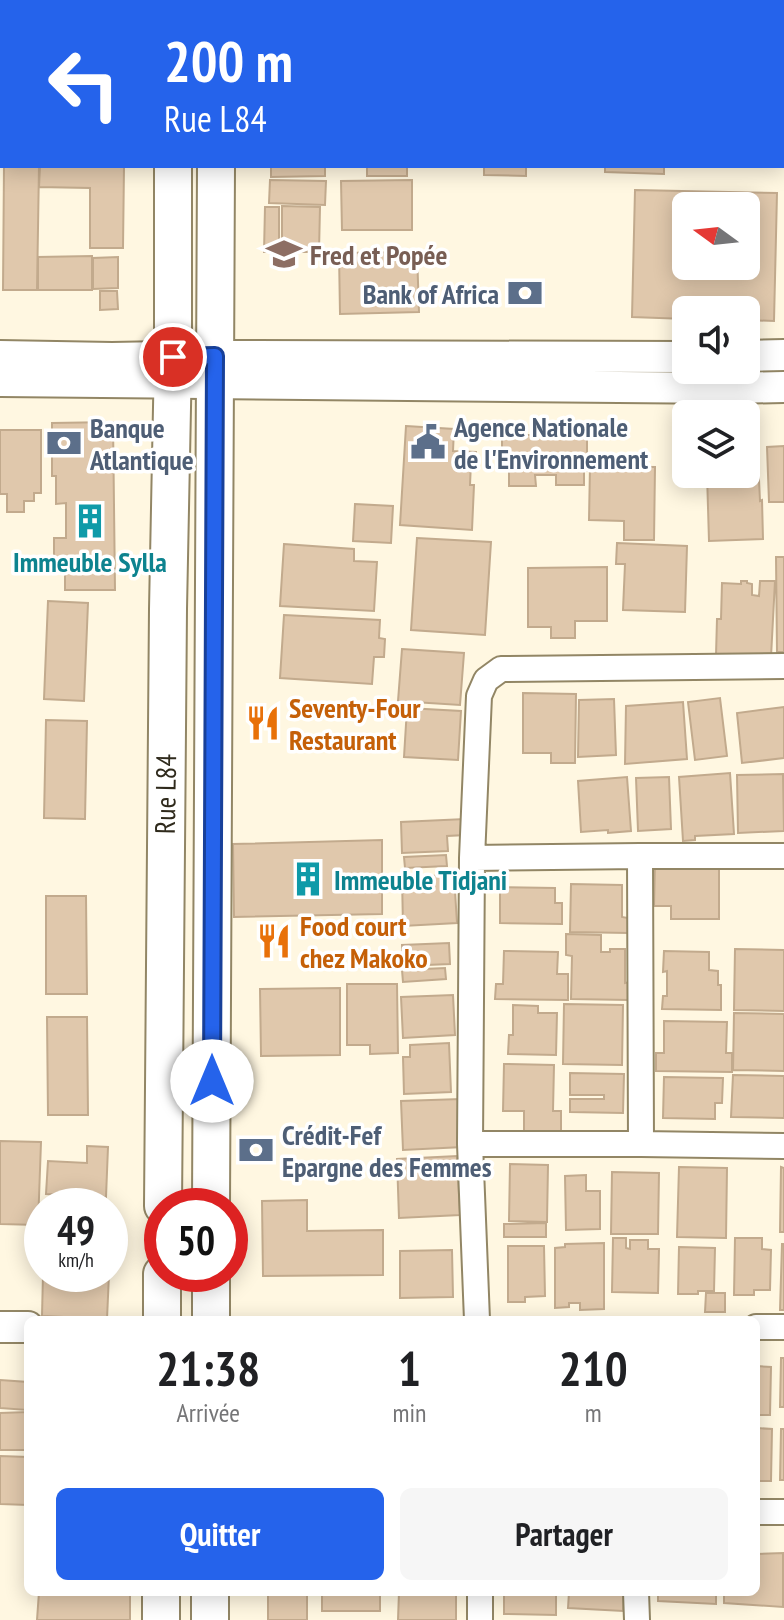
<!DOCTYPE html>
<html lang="fr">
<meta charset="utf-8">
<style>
:root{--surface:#fff;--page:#f6f6f6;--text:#202124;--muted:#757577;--accent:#2563eb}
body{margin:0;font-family:"PT Sans Narrow",sans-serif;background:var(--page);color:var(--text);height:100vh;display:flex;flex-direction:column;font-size:30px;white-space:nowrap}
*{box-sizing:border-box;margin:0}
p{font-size:26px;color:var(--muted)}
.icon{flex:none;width:44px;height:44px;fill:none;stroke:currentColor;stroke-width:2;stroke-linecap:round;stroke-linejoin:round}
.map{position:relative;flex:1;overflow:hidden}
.panel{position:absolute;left:24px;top:1316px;width:736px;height:280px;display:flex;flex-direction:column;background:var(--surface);border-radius:12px;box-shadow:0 4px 20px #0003}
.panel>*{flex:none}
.hud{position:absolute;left:0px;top:0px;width:784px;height:168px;box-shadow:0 4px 20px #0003;background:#2563eb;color:#fff;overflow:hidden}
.needle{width:52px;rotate:285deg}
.controls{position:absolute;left:672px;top:192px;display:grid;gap:16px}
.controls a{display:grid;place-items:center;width:88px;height:88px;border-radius:12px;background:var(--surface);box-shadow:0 4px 20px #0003;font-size:40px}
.speed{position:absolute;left:24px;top:1188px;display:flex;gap:16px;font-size:40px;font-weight:700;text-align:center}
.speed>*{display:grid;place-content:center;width:104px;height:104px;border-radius:50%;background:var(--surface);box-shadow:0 4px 20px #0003;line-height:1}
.speed small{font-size:20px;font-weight:400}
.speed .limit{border:12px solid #d22;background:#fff;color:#111}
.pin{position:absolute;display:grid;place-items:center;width:68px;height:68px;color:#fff;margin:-34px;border:4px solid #fff;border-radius:50%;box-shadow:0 2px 8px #0007}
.me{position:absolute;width:88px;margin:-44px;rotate:0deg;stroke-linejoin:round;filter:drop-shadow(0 0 6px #0008)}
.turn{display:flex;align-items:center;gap:28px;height:168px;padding:0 32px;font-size:36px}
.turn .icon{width:104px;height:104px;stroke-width:2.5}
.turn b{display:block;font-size:56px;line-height:68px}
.eta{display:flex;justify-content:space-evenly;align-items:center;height:136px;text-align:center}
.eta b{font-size:48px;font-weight:800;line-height:56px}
.button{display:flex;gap:16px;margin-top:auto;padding:16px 32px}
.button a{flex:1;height:92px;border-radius:12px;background:var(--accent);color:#fff;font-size:32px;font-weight:800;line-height:92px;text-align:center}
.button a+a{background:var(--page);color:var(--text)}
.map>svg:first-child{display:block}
.building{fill:#e0c8ac;stroke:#c2aa8d;stroke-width:2;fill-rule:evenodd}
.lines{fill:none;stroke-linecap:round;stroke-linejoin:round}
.minor-casing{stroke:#928665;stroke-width:28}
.tertiary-casing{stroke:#928665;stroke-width:34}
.secondary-casing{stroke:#928665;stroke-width:40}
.minor{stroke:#fff;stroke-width:24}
.tertiary{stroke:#fff;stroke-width:30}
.secondary{stroke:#fff;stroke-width:36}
.route-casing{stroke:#184099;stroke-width:20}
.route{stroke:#2563eb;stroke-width:14}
.labels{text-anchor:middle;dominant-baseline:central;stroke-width:7;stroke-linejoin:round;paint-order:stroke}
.education-label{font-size:28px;font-weight:bold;fill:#785e54;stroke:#fff;text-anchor:start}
.service-label{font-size:28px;font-weight:bold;fill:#4e5e75;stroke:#fff;text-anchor:start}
.culture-label{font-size:28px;font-weight:bold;fill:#0d838f;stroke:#fff}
.food-label{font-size:28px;font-weight:bold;fill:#c56008;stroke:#fff;text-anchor:start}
.street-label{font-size:28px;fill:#2f2a1c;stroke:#fff}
</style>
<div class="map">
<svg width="784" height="1620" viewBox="0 0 784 1620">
<rect width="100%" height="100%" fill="#fff7e1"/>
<path class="building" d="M4,166H39L37,290H3Z
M40,166H124L123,248H90V188L39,187Z
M271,166H325V176L271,177Z
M367,166H407V176H367Z
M484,166H540H526V176L484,175Z
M605,166H664V174L605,172Z
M270,180L326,181L325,205L269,203Z
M412,180V230H342L341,181Z
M635,190L777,193L774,321L746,320V310H686V319L632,317ZM686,206H746V266H686Z
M282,206L320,207L319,252H282Z
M265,207H279V252H264Z
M417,252L419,312L340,314L339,253Z
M92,256V290H38V257Z
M118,257V288L93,289V258Z
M100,291H117L118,309L100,310Z
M113,422L115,590H65V567L54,568V538H66V503L56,504V476H52V423Z
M406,426L454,429L453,451L476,452V462H471L470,485H474L472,530L400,525Z
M0,430H41V493H34V501H24V512H7V494H0Z
M502,435H587V471H584V485H556V475H535L536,486H509V471H502Z
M746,436H757L760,501L762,500L763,539L709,541L707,474H746Z
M784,446V502H769L767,447Z
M590,466L655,467L654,540H624V521L589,520Z
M355,504L393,506L391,543L353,541Z
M417,538L491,542L485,635L411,630Z
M617,543L687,546L685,612L623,610L625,564H616Z
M284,544L354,549V561L377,562L374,611L280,606Z
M776,557H784V652H777Z
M607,567V621H575V638H551V627H528V568Z
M741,581H747V583L752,584V595L759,596L760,581H775L771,657L716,655L717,619H721L722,583L741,584Z
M48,601L88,603L84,701L44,699Z
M284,615L380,620L379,638L385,639L384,657H374L372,684L280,678Z
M402,649L464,653L460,705L398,701Z
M523,693L576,694L575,763H551V753H523Z
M720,698L727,756L695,760L688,702Z
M614,699L616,755L578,757L579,700Z
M683,702L687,759L625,764L626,706Z
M784,707V758L742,763L737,713Z
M407,708L461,711L458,760L404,757Z
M46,720L87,721L85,819L44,818Z
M730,773L734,834L695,836V840L683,841L679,777Z
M783,774L784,831L738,833L737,775Z
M627,777L631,831L608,833V830L581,832L578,781Z
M669,777L671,829L638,831L636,778Z
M465,819L466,835L447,836L448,851L402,853L401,822Z
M382,840V914L234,917L233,844Z
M446,855L447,866L405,868L404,857Z
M655,863L719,864V919H671V906H654Z
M454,875L457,923L403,926L402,877Z
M571,884L622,885V917L628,918V933L570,932Z
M500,887L555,888V903H562V924L500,923Z
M46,896H86L87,994H46Z
M566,934L601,935V952H610V949H625V983L630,982L629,1000L571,999L572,956L566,955Z
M449,943L450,964L403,966L402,945Z
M735,949L784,950V1011L734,1010Z
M504,951L558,952L557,974H568V1000L495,999L496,984H503Z
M664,951L709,952V970L718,971V985H721V1010L662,1009L663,996H667V971L663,972Z
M445,968L446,979L403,982L402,970Z
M347,984H397L398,1053L370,1054V1045H347Z
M340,988V1055L261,1056L260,989Z
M453,995L455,1035L403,1038L401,997Z
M564,1004L623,1005L622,1065L563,1064Z
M513,1005L538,1006V1013H557L556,1055L508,1054L509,1035H513Z
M734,1013L784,1014V1071L733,1070Z
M47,1017H87L88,1115H48Z
M664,1021L727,1022L726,1053H732V1072L656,1071V1053H664Z
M449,1043L451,1092L404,1094L403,1057H410V1045Z
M504,1064L554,1065L553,1111H561V1133H524V1111H503Z
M570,1073L624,1074L623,1113L570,1112V1099H604V1095H570Z
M733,1075L784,1076V1118L731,1117Z
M664,1077L723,1078L722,1103H715V1119L663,1118Z
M461,1099L463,1147L403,1150L401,1101Z
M0,1141L41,1142L38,1225L0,1224Z
M87,1146L108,1147L106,1197L46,1194L48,1161L87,1163Z
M457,1156L460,1215L399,1218L397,1159Z
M510,1164L548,1165L547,1222L509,1221Z
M679,1167L727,1168L726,1238L677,1237Z
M781,1167L784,1168V1232H780Z
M612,1172L659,1173L658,1234H611Z
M586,1175V1191H600V1229L566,1230L565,1176Z
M307,1200V1231L383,1230V1275L263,1276L262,1201Z
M546,1223V1237H504V1224Z
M613,1238H626V1248L630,1249V1240H648V1249H659L658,1293L612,1292Z
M735,1238H762V1249L771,1250L770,1290H754V1295H734Z
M604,1243V1309L580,1310V1303H569V1307L555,1308V1248L565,1247V1244Z
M782,1244H784V1310H780Z
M508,1246H544L545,1296L525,1297V1302H508Z
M679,1247L715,1248L714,1291H698V1294H678Z
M452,1250L453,1297L400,1298V1251Z
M43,1274H109L107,1319L42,1316Z
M706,1293H725V1312H705Z
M781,1358H784V1407H780Z
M756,1366L771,1367L770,1415H756Z
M0,1380L28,1382L27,1410L0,1408Z
M28,1412V1450H0V1413Z
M756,1428L772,1429L771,1481H756Z
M781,1429H784V1480H780Z
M0,1456L28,1457V1505L0,1504Z
M783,1553V1607L724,1603V1592H756V1554Z
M39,1592H130V1620H37Z
M268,1592H307V1620H268Z
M322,1592H380V1611H322Z
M399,1592H456V1620H398Z
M504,1592H556V1615L504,1614Z
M569,1592H624L623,1611L568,1608Z
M658,1592H716V1604L658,1601Z"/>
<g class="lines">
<g class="minor-casing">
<path id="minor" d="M720,0V2
M492,2V0
M640,856L641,1144
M472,858L640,856H784
M470,1144H641L784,1146
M477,1320L470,1144L472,858L479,696L486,680L501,669L784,666
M756,1327H784
M756,1512H784
M636,1592L637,1620
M480,1620V1592"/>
</g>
<g class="tertiary-casing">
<path id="tertiary" d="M0,356L112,358L215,356L686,357
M746,356L784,355
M0,381L729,388L784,387
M0,1327H28"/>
</g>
<g class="secondary-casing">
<path id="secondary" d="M174,2V0
M218,2V0
M163,1206L168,609L173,357V166
M211,1206L216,166
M162,1320V1274
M211,1320V1274
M161,1620V1592
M210,1620V1592"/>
</g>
<use href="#minor" class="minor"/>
<use href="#tertiary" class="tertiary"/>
<use href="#secondary" class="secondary"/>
</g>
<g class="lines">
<g class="route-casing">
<path id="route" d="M173,357L215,356L212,1081"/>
</g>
<use href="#route" class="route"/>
</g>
<defs>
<g id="school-bare" transform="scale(2.76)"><path d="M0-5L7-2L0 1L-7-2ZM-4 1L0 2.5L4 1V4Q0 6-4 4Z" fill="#8d6e63" stroke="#fff" stroke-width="2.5" paint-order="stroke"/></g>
<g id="bank-bare" transform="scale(2.76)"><path d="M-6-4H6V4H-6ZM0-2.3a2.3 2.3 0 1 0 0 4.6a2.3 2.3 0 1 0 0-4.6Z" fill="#5c6f8a" stroke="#fff" stroke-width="2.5" paint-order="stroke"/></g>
<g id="civic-bare" transform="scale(2.76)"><path d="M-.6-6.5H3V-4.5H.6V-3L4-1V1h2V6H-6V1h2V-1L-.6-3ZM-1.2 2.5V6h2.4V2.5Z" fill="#5c6f8a" stroke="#fff" stroke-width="2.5" paint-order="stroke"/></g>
<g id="building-bare" transform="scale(2.76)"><path d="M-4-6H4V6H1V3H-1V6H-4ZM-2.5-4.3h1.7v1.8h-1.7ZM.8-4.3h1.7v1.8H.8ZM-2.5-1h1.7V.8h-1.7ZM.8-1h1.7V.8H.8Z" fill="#0f9aa8" stroke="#fff" stroke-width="2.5" paint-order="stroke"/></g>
<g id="restaurant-bare" transform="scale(2.76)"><path d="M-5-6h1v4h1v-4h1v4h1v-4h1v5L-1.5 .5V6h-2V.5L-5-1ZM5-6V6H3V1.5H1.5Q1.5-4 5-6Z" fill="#e8710a" stroke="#fff" stroke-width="2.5" paint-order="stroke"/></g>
</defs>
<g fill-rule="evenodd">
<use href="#school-bare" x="284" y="254"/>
<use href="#bank-bare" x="525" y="293"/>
<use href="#civic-bare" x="428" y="442"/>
<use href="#bank-bare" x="64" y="443"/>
<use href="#building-bare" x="90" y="521"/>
<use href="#restaurant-bare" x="263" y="723"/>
<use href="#building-bare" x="308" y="879"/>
<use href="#restaurant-bare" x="274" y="941"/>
<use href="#bank-bare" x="256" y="1150"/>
</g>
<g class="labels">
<g class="education-label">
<text x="310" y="254">Fred et Popée</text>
</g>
<g class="service-label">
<text x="499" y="293" text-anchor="end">Bank of Africa</text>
<text x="454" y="426">Agence Nationale<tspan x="454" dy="32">de l'Environnement</tspan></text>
<text x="90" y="427">Banque<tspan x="90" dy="32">Atlantique</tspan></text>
<text x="282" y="1134">Crédit-Fef<tspan x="282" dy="32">Epargne des Femmes</tspan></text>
</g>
<g class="culture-label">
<text x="90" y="561">Immeuble Sylla</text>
<text x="334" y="879" text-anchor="start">Immeuble Tidjani</text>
</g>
<g class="food-label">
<text x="289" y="707">Seventy-Four<tspan x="289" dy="32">Restaurant</tspan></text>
<text x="300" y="925">Food court<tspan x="300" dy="32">chez Makoko</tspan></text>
</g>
<g class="street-label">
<text transform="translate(165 794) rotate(-89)">Rue L84</text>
</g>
</g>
</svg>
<div class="controls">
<a><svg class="needle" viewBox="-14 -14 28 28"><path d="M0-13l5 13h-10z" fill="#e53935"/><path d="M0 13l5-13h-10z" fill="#757577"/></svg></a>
<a><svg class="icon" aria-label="sound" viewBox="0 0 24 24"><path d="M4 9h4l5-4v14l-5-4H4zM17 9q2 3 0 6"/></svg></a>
<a><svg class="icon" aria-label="layers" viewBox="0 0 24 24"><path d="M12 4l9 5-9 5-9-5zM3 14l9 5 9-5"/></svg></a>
</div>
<div class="speed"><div>49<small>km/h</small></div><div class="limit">50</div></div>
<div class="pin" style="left:173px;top:357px;background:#d93025"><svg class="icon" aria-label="arrive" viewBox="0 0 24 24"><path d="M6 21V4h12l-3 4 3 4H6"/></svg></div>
<svg class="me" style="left:212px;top:1081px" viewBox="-20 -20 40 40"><circle r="19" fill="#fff"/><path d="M0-13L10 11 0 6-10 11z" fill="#2563eb"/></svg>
<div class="hud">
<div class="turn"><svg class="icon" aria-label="left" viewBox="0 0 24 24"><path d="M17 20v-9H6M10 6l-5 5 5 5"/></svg><div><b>200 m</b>Rue L84</div></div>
</div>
<section class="panel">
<div class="eta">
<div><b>21:38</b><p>Arrivée</p></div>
<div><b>1</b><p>min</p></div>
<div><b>210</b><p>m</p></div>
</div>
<div class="button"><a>Quitter</a><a>Partager</a></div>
</section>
</div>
